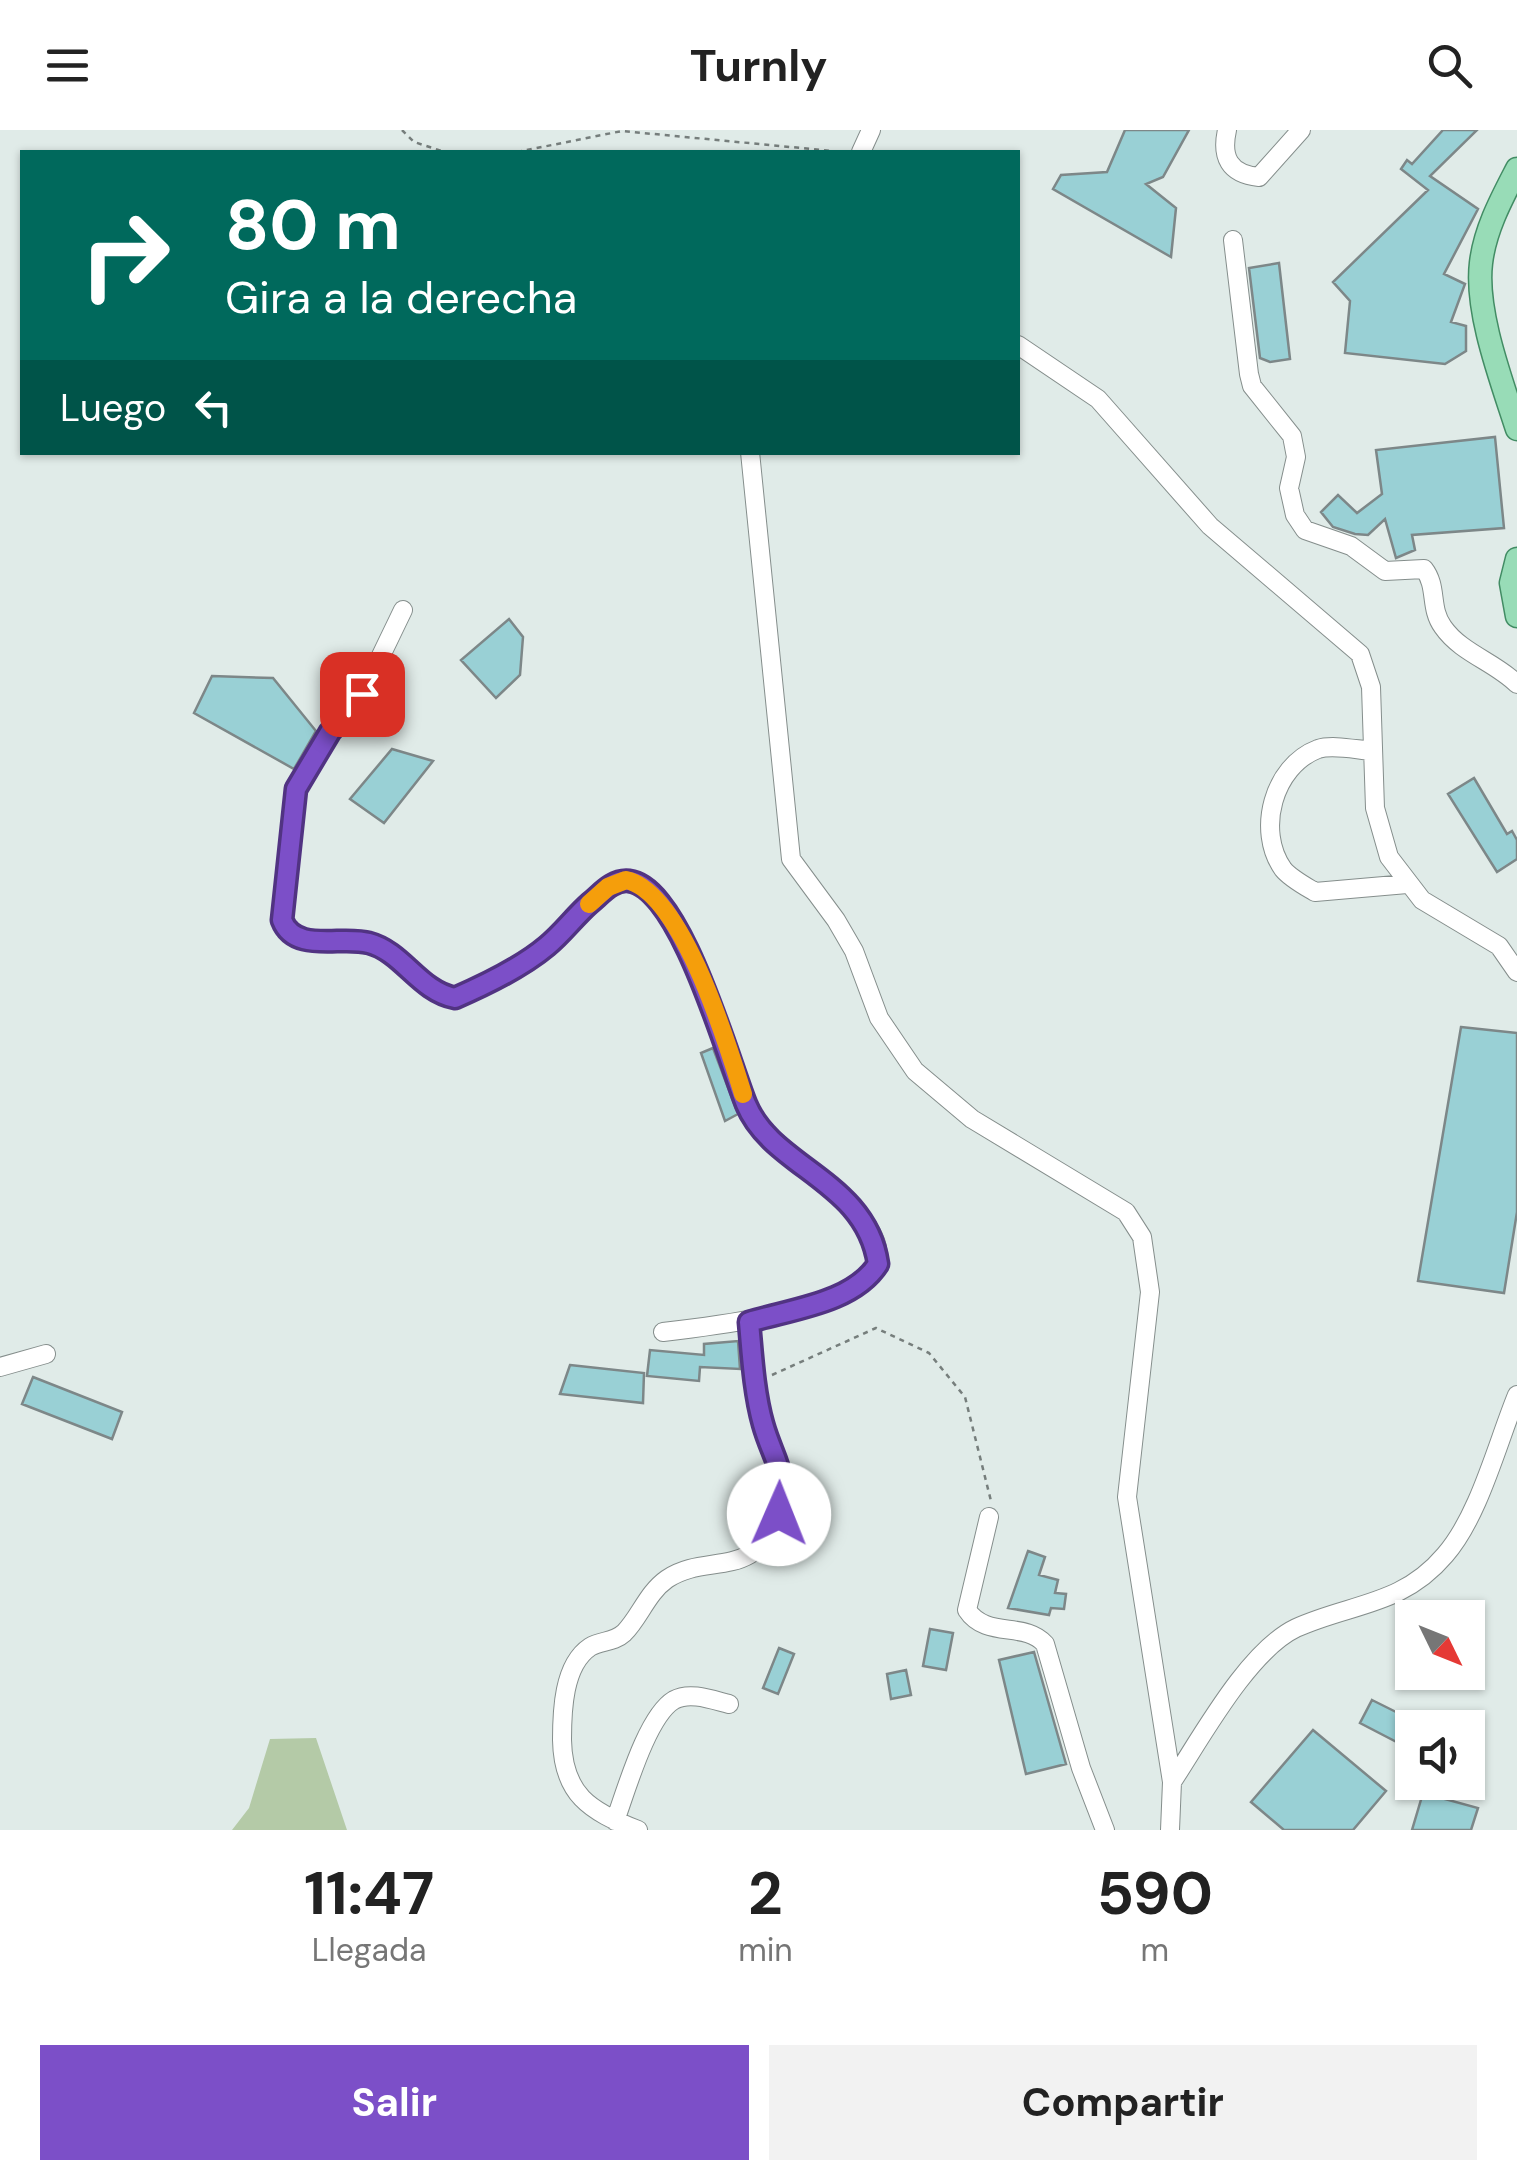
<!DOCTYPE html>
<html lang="es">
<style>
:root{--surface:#fff;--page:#f2f2f2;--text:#222;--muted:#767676;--accent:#7c4fc8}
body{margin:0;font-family:"DM Sans",sans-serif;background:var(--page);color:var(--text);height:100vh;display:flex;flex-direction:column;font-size:38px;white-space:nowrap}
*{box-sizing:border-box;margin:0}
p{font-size:32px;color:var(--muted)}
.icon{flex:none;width:55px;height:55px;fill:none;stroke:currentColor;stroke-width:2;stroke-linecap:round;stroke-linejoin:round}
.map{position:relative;height:1700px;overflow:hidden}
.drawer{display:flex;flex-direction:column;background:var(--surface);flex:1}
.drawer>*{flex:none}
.top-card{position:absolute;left:20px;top:20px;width:1000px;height:305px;border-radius:0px;box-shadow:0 2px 8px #0004;background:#00695c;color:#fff;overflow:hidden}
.needle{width:65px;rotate:133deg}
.controls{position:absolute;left:1395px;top:1470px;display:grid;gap:20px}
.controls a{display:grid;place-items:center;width:90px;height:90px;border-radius:0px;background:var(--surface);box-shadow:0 2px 8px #0004;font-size:50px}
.pin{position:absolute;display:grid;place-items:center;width:85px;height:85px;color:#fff;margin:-42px;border-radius:20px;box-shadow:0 5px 15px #0006}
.me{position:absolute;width:110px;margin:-55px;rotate:1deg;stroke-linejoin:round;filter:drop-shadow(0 0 8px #0008)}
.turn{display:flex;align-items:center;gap:35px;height:210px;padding:0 40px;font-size:45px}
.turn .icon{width:130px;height:130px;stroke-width:2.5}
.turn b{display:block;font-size:70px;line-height:85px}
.then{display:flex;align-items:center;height:95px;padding:0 40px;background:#0003;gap:20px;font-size:38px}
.eta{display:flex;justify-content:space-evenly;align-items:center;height:170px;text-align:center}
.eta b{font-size:60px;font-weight:700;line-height:70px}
.primary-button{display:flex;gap:20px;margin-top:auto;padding:20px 40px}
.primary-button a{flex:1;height:115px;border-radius:0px;background:var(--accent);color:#fff;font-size:40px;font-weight:700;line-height:115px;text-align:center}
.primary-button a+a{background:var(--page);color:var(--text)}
header{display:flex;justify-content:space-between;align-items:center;height:130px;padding:0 40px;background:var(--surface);font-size:45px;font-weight:700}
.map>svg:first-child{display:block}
.green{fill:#b4caa7}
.building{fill:#99d0d5;stroke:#7d8788;stroke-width:2.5}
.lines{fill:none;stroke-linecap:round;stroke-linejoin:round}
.minor-casing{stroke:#858e8c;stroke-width:20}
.major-casing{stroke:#428c64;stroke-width:25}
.path{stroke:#767e7c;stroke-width:2.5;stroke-dasharray:5 5;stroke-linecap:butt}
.minor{stroke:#fff;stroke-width:18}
.major{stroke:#98dcb7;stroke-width:22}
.route-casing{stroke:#513382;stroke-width:25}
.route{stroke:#7c4fc8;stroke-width:18}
.slow{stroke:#f59e0b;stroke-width:18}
</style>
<header><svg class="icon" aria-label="menu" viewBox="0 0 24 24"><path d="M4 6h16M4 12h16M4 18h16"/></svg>Turnly<svg class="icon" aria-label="search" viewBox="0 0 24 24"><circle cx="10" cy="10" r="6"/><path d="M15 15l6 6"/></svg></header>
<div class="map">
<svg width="1517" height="1700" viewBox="0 0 1517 1700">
<rect width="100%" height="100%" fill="#e0ebe8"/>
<path class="green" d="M316,1608L347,1700H232L249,1678L270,1609Z"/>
<path class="building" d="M1125,0H1189L1163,47L1146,54L1176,78L1171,127L1053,59L1061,45L1107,42Z
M1443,0H1477L1430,46L1478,79L1444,144L1465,154L1451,192L1466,196V221L1445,234L1345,223L1350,171L1333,152L1428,60L1401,39L1407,30L1412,34Z
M1279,133L1290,229L1270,232L1260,228L1249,138Z
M1495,307L1504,398L1412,405L1415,420L1396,428L1385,389L1368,405L1355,404L1333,397L1321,382L1338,365L1357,383L1382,364L1376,320Z
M509,489L523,507L520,545L496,568L461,530Z
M212,546L273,548L316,601L294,639L194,583Z
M392,619L433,631L384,693L350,669Z
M1474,648L1507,704L1512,701L1517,710V729L1497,742L1448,664Z
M1461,897L1517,903V1082L1504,1163L1418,1151Z
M713,918L738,984L725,991L701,923Z
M738,1211L740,1239L700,1237L699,1251L647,1246L650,1220L704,1225V1214Z
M570,1235L644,1243L643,1273L560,1264Z
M33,1247L122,1282L112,1309L22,1274Z
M1028,1421L1045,1427L1039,1445L1058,1450L1055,1463L1066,1464L1064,1479L1051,1478L1049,1485L1008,1478Z
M930,1499L953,1503L946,1540L923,1536Z
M779,1518L794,1524L778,1564L763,1558Z
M1034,1522L1066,1634L1026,1644L999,1530Z
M906,1540L911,1565L891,1569L887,1544Z
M1372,1570L1412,1590V1620L1360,1593Z
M1313,1600L1386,1661L1353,1700H1284L1251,1672Z
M1423,1663L1478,1678L1471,1700H1412Z"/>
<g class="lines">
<g class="minor-casing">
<path id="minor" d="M1227,0C1221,27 1229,44 1259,47L1301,0
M861,22L871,0
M1233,110L1249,244L1252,256L1292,306L1296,327L1289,358L1295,385L1305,400L1351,416L1385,441L1424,439C1438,457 1429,478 1443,497C1461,523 1495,532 1517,554
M1018,215L1098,269L1210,396L1360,524L1371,557L1375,678L1389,727L1422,770L1499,816L1517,842
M750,322L791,729L836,790L854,821L879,888L915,941L972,989L1126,1082L1142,1107L1150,1162L1127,1367L1172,1652L1170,1700
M403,480L362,565L330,602L297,659L282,790C295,824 342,805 369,812C403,822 419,861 455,868C485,855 522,837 547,816C563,803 575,787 590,773C600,764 613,749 628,751C684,756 728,941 752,985C772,1023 898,1086 875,1138C856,1180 707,1197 663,1202
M1373,621C1357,620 1333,614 1318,619C1273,636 1256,701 1283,739C1290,748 1305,756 1315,762L1407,754
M0,1237L46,1224
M989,1387L967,1480C986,1509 1025,1491 1045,1514L1081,1638L1105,1700
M1172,1652C1201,1608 1248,1521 1296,1498C1351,1473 1402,1476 1445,1425C1479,1386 1497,1314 1517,1265
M615,1691C626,1661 647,1586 674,1570C690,1561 713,1570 729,1574
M638,1700C589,1681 563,1664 562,1610C562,1582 563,1535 590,1517C601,1510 613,1513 624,1503C640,1487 647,1463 667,1449C707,1422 754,1452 779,1385C791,1352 774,1327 764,1297C753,1266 752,1224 749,1191"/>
</g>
<g class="major-casing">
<path id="major" d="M1517,39C1502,68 1485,99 1481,133C1475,182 1502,252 1517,299
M1517,429L1511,453L1517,486"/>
</g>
<path class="path" d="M402,0L414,12L445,22
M517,22L622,1L843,22
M772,1245L876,1198L929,1223L965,1267L991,1371"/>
<use href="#minor" class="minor"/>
<use href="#major" class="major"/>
</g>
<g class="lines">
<g class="route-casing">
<path id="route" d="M362,564L330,602L296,659L282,790C295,824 342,805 369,813C403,822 419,861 455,868C485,855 522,837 547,816C563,803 575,786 590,773C601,764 613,749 629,751C681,757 728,930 746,974C772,1038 866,1050 878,1134C853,1173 792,1179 749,1192C752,1225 754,1262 763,1294C773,1330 789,1343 779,1384"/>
</g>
<use href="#route" class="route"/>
<path class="slow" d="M589,774L608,757L626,750C682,762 727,913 743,964"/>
</g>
</svg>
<div class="controls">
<a><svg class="needle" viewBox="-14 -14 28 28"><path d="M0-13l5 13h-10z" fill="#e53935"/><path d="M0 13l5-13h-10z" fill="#767676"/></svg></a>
<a><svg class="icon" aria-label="sound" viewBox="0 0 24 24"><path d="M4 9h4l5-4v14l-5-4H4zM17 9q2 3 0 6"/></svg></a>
</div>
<div class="pin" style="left:362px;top:564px;background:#d93025"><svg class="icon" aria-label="arrive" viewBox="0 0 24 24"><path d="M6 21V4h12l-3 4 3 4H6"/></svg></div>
<svg class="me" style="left:779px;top:1384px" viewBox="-20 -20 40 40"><circle r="19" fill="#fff"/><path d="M0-13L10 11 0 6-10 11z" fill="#7c4fc8"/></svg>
<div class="top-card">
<div class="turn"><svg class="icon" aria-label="right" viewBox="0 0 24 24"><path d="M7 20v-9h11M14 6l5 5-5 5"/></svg><div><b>80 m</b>Gira a la derecha</div></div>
<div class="then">Luego<svg class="icon" aria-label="left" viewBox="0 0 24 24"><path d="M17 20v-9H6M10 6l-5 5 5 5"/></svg></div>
</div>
</div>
<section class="drawer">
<div class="eta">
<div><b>11:47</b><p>Llegada</p></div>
<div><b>2</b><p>min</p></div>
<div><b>590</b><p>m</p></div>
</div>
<div class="primary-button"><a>Salir</a><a>Compartir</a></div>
</section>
